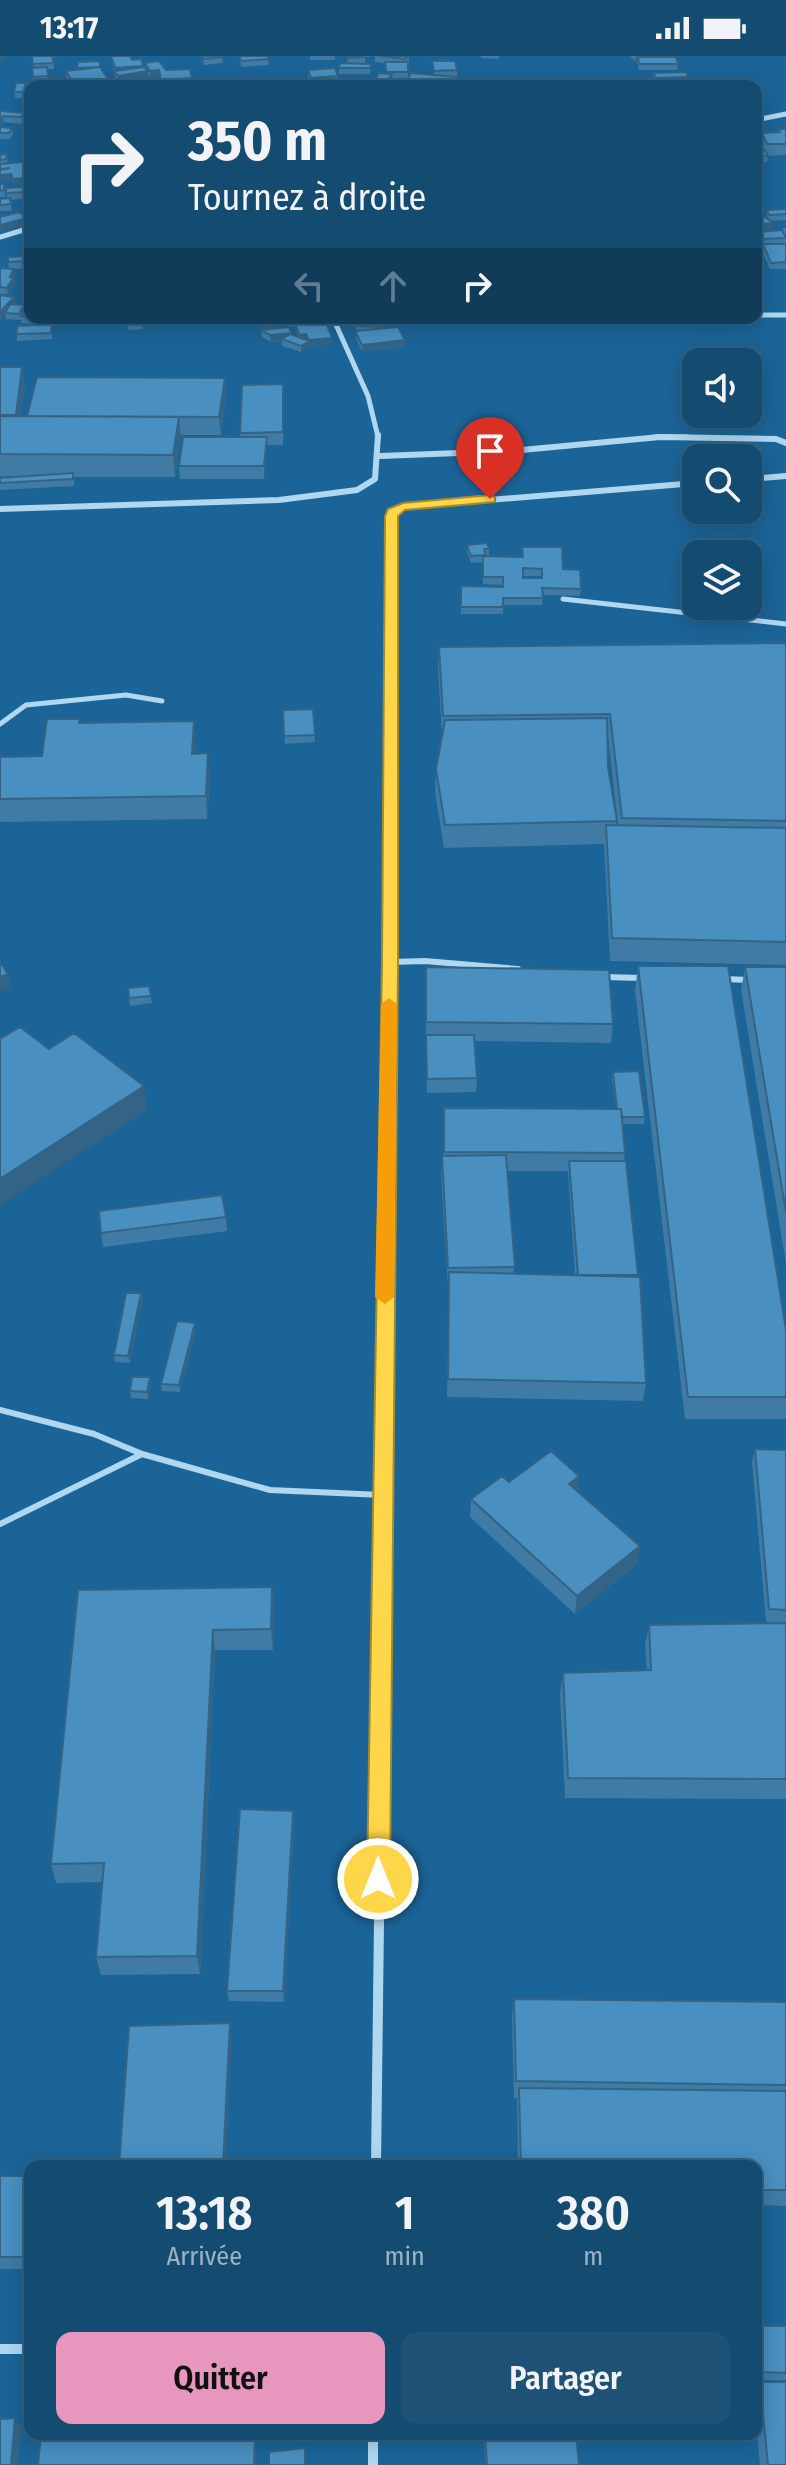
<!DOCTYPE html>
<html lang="fr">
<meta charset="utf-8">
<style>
:root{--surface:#144b71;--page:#1d5276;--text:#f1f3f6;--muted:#9db3c3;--line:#336384;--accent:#e797bd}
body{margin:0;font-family:"Fira Sans Condensed",sans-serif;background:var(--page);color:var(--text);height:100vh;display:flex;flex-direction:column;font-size:30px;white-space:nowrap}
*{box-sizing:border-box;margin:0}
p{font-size:26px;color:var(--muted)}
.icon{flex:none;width:44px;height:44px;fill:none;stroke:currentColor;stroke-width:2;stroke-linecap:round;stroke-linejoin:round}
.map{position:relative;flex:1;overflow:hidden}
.details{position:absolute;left:24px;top:2104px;width:738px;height:280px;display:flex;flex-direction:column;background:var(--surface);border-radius:16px;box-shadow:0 4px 20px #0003,0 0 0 2px var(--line)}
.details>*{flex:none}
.hud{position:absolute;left:24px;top:24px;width:738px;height:244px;border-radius:16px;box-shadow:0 4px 20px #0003,0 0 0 2px var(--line);background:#144b71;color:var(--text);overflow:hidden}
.buttons{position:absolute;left:682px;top:292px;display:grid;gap:16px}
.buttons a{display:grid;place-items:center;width:80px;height:80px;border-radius:16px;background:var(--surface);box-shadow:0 4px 20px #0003,0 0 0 2px var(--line);font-size:40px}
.pin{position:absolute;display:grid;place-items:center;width:68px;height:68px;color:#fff;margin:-82px -34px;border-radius:50% 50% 50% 0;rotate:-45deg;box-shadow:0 0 8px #0007}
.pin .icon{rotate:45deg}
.me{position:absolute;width:88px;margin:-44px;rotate:0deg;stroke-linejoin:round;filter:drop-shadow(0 0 6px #0008)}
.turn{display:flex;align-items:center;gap:28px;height:168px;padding:0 32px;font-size:36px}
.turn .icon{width:104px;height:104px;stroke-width:2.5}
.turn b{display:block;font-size:56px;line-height:68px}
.lanes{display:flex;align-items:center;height:76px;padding:0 32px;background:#0003;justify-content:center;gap:40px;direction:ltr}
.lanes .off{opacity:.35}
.eta{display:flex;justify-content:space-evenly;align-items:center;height:136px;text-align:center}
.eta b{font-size:48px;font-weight:600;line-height:56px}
.button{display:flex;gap:16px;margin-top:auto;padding:16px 32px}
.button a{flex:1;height:92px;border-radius:16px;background:var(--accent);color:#111;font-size:32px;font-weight:600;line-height:92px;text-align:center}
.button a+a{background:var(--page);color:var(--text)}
.status{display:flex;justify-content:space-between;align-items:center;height:56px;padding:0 40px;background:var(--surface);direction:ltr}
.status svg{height:22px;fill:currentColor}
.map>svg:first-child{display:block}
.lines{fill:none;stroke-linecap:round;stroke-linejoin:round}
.lane-far1{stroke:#b0d7f0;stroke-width:5}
.lane{stroke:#b0d7f0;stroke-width:6}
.street-far3{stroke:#b0d7f0;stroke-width:5}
.street-far2{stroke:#b0d7f0;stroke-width:6}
.street-far1{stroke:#b0d7f0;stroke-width:8}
.street{stroke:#b0d7f0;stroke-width:10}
.wall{fill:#3f7ba4;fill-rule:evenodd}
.shaded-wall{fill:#336486}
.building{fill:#498fbf;stroke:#336486;stroke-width:2;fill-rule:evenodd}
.route{fill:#ffd54a;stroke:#a68a30;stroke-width:2}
.slow{fill:#f59e0b}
</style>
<div class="status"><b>13:17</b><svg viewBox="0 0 49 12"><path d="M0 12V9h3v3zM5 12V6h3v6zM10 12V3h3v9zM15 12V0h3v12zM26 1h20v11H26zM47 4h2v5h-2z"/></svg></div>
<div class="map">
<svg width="786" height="2409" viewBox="0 0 786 2409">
<rect width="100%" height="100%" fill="#1b6497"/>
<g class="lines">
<path class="lane-far1" d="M563,543L786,568
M0,668L26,649L126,639L162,645"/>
<path class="lane" d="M390,906L425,905L518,913
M604,921L641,922
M724,923L749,924
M0,1354L94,1378L142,1398L270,1434L382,1439
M0,1468L142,1398"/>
<path class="street-far3" d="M756,64L786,58
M0,181L30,172
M756,259H786
M333,262L368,340L378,381
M655,381H688"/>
<path class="street-far2" d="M381,400L511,395L660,381L776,383L786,387
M748,423L786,420
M0,453L279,444L357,434L375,423L378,379
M390,882L392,455L403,451L696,427"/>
<path class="street-far1" d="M383,1542L390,880"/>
<path class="street" d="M376,2110L383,1540
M0,2293H30
M373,2378V2409"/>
</g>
<path class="wall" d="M32,0L61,1L53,2L54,13H47L48,26L33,27L32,12H34Z
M111,0L132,4L145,12V7L192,22V28L162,30L160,20L151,21L149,18V21L119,26L115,21Z
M202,0H222L223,7L204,9Z
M239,0L268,3L269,9L241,11Z
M310,0H335V4H310Z
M346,0H409V5L408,7V22H392V24L388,30L375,29V23L385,17V7L375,6V0L365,1V7H355L371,8L370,18H339V12L348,7Z
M481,0H499V3L481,2Z
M630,0H655V1L678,8L677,14H639L637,5H635Z
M432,5L457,14V20H449L456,30H405V27L434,19Z
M100,11L112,30H69L67,26L66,15Z
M308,14L338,20V26L311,28L308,20Z
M653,17L688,21L687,27L655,28L653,23Z
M26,27V33L24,42H15L14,36Z
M0,55L25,63L22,68L4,66L0,71Z
M756,68L766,77L778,76V73H786V99L768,100L767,106L756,107V84L759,89L758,94H763L760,88L761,83L756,84Z
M0,71L12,72L13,78L10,83H0Z
M6,98L8,107L29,128L13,129L12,124L1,125L0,99Z
M0,128H4L5,141H0Z
M25,131L27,142L10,144L12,155H0V143H7L6,132Z
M786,153V164L770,165L772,167L771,174L756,176V162H767V154Z
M30,169V180H25L24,173Z
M783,172H786V213H770L762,195V189L757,182L758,176L782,175Z
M30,200V212L12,213H14L15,228L8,238H0V212L9,213L8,206Z
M30,234V246L25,244L24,238Z
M0,239L15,247L13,249H24L25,254L30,252V262H51L47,269L21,267V263L20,264L6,263L5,258L0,264Z
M57,262H120V266L58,270Z
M125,262H141L143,273L128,274Z
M258,262H284V265H278V270L262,272Z
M288,262H327V268L332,288L309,290L301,296L282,290V285L271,286L262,281L261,274L298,281L295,271H291Z
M357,262H394V265H383V272L405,291L362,295L356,282Z
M52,268V283L17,285V278Z
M0,311L25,329L20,360H27L225,322L226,340L221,379H181L175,421H74V430L0,434V422L22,420H0Z
M242,329L284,341L283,389H267L264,423H180L179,410L240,381Z
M467,489L489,493V500L563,513L581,533L580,540L543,539L542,549H503V558H461V530L502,531V529L483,528V506L471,507L467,496ZM523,520H542V522H523Z
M786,587V909L610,905L604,788L444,792L435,736L436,713L442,678L438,614L439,591ZM607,681H608L618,769H616L608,711Z
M313,653L315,686L285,688L283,654Z
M80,667L196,688L195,697L210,720L207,763L0,766V701L42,700Z
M638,910L786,1274V1363H685L635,934Z
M745,911H786V1208L741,934Z
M149,930L152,947L130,950L128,932Z
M425,931L613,968L611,987L474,985L477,1022L476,1036L427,1037Z
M613,1016L645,1061L644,1068H623L625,1097L624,1105L638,1219L646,1327L643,1345L447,1341L449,1231H448L441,1119L442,1100H443L444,1052L616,1053L612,1023ZM507,1115H568L575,1219L514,1218Z
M226,1161L227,1175L103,1191L101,1177Z
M141,1237L142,1244L130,1307L115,1306L114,1299Z
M196,1274L180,1336L162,1335L161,1328Z
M150,1321L151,1328L148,1343L131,1342L130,1335Z
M755,1393L786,1394V1743L565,1742L560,1638L563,1617L647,1614L645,1589L649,1569L786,1567L766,1566L752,1406Z
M509,1426L577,1436L640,1490L637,1508L575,1558L470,1461L471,1443Z
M272,1531L274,1553L273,1594H215L200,1918L101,1919L96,1901L103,1826L56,1827L51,1808L78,1534Z
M293,1755L294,1766L284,1946L229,1945L227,1935Z
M514,1943L786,1946V2150L756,2149V2110H518L517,2042H514L512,1960Z
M0,2120H30V2213H0Z
M756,2270H786V2324H756Z
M760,2326L786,2409H760L756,2366V2333Z
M483,2378H576L579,2409H486Z"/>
<path class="shaded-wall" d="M0,0H7V2L0,5Z
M636,0H655V3L638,1L637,5H635Z
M143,10L144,16L115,18V12Z
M159,14L160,20L151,21L150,15Z
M148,15L149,21L119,26L118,20Z
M392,18V24L388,30V24Z
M3,60L4,66L0,71V64Z
M762,77L761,83L756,84V78Z
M11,118L12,124L1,125L0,119Z
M28,122L29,128L13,129V123Z
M27,162L28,169L0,176V169Z
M772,167L771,174L756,176V169Z
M14,213L15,228L8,238L7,232Z
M14,241L15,247L0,264V256Z
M164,262H172L173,268L147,271V264Z
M278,264V270L262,272V266Z
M291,277L292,284L282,283V285L271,286L270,279Z
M306,278L307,284L299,285V279Z
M332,282V288L309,291V284Z
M405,284V291L362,295V289Z
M309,285V291L301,296V290Z
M22,311L25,329L18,377L16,359Z
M225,322L226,340L221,379L219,361Z
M179,361L181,382L175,421L173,399Z
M267,381V394L264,423V410Z
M194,665L196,688L194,721L192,698Z
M208,697L210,720L207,763L206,740Z
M8,918L11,932L0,936V921Z
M144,1030L147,1054L0,1149V1123Z
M141,1237L142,1244L130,1307L128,1300Z
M195,1267L196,1274L180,1336L179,1329Z
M150,1321L151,1328L148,1343L147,1336Z
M579,1420L577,1438L569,1428Z
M640,1490L637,1508L575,1558L577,1540Z
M272,1531L274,1553L273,1594L271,1573Z
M213,1574L215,1594L200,1918L197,1900Z
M293,1755L294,1766L284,1946L283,1935Z
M230,1967L232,1982L226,2110H223Z
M15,2362L21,2372L18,2409H11Z
M255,2378H257L256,2409H254Z"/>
<path class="building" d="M32,0H52L54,7L33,8Z
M111,0H130L132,4L141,3L143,10L115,12Z
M203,0H222L223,1L204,3Z
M239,0H267L268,3L241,5Z
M347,0H364L365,1L348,2Z
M378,0H408L405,3Z
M638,1H676L678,8H639Z
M100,5V11L77,12L78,6Z
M159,5L166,14L190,13L192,22L161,24L159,14L150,15L145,7Z
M432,5H455L457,14L434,15Z
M385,6H408V16H386Z
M340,7L371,8L370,12H339Z
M47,11L48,20L33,21L32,12Z
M100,11L112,29L75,30L66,15Z
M144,11L148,15L118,20L114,15Z
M335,12L338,20L311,22L308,14Z
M686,16L688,21L656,22L653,17Z
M379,17L392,18L388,24L375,23Z
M411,17L457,21L451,30L405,27Z
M288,24L290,30H257L256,27Z
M16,27H26L23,36H14Z
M481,28H494L496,30H482Z
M0,55L24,57L21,61L3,60L0,64Z
M756,68L766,77L756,78Z
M0,71L12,72L9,77H0Z
M778,73H786V88H767L762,77L780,76Z
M756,94H765L768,100L756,101Z
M6,98L7,103L0,104V99Z
M25,106L28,122L13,123L11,118L0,119V114L10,112L0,113V108Z
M0,128H4V134L0,135Z
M25,131L26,136L6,137V132Z
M10,142L11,148L0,149V143Z
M786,153V158L769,159L767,154Z
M19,156L27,162L0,169V161Z
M766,161L772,167L756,169V162Z
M27,169H30V174L24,173Z
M782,174L786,182L762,183L758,176Z
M763,188H786V206L771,207Z
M30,200V205L8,206V201Z
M0,212L14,213L10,221H14L7,232L0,231Z
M27,218H30V225L27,226Z
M0,239L14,241L0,256Z
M10,248L24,249L19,258L5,257Z
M25,252H30V261L21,260Z
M57,262H85L57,264Z
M126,262H141L142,266L127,267Z
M260,262H277L278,264L262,266Z
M290,262H319L290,264Z
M357,262L383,263L382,271L356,270Z
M325,264L332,282L309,284L306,278L299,279L295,267Z
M52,268L51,277L17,278V270Z
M289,271L291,277L270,279L261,274Z
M398,271L405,284L362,289L355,275Z
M290,278L309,285L301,290L282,283Z
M0,311H22L16,359H0Z
M37,321L225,322L219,361L27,360Z
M283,328V376L240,377L242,329Z
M0,360L179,361L173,399L0,398Z
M183,381H267L264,410H179Z
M73,417V423L0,427V422Z
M487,487L489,493H484L486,499L471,500L467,489Z
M522,491H562L563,513L580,514L581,533L542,532L543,542H503V551H461V530L503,531V521H483V500L523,501ZM523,512L542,513V522H523Z
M786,587V765L622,762L610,658L443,660L439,591Z
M313,653L315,679L284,680L283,654Z
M607,662L608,711L617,765L445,769L436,713L445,664Z
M47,663H80L79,667L194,665L192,698L208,697L206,740L0,743V701L42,700Z
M606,769L786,772V886L612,882Z
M0,906L8,918L0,921Z
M638,910H728L786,1274V1341H688Z
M426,911L609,914L613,968L426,966Z
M745,911H786V1156Z
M149,930L151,940L129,942L128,932Z
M20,971L49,993L74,977L144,1030L0,1123V983Z
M426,979H474L477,1022L427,1023Z
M639,1015L645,1061H622L621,1053H617L613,1016Z
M444,1052L621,1053L625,1097L444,1096Z
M506,1099L515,1211L448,1212L442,1100Z
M569,1105H626L638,1219H578Z
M222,1139L226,1161L101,1177L99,1155Z
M449,1216L640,1221L646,1327L448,1323Z
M126,1237H141L128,1300L114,1299Z
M177,1265L195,1267L179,1329L161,1328Z
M132,1321H150L147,1336L130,1335Z
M755,1393L786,1394V1554L769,1553Z
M551,1395L579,1420L569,1428L640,1490L577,1540L471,1443L502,1420L509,1426Z
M272,1531L271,1573L213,1574L197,1900L96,1901L104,1807L51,1808L78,1534Z
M786,1567V1723L568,1722L563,1617L651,1614L649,1569Z
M240,1753L293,1755L283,1935H227Z
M514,1943L786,1946V2029L516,2025Z
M230,1967L223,2110H119L129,1970Z
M519,2032L786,2035V2134H756V2110H521Z
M0,2120H30V2201H0Z
M756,2270H786V2317L760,2316Z
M760,2326H786V2409H768Z
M15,2362L11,2409H0V2363Z
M41,2378H255L254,2409H38Z
M485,2378H576L579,2409H487Z
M305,2392V2409H269V2396Z"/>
<path class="route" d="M490,439L495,441V446L405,454L398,460V906L390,1823L386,1830L378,1833L370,1830L367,1823L382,906L385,460L388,453L403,447Z"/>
<path class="slow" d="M389,942L397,948L394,1241L385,1248L375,1241L381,948Z"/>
</svg>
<div class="buttons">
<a><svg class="icon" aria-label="sound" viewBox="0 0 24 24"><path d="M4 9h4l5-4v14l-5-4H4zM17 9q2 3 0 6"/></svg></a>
<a><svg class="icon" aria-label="search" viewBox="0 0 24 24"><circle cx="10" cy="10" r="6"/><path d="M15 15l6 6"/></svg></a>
<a><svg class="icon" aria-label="layers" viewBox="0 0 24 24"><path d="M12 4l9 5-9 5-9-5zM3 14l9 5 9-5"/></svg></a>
</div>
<div class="pin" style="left:490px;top:443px;background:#d93025"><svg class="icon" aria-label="arrive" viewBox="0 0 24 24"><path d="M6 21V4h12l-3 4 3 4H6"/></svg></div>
<svg class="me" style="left:378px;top:1823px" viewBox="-20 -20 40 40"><circle r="17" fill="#ffd54a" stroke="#fff" stroke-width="3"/><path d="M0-11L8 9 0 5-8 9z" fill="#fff"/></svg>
<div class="hud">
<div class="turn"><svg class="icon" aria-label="right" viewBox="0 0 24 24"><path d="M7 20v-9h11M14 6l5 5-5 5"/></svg><div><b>350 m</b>Tournez à droite</div></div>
<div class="lanes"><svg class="icon off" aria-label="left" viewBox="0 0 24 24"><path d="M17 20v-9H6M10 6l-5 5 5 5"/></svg><svg class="icon off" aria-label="ahead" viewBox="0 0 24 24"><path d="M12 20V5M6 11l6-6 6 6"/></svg><svg class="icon" aria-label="right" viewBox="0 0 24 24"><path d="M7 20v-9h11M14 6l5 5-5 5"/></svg></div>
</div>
<section class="details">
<div class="eta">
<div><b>13:18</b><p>Arrivée</p></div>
<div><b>1</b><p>min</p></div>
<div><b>380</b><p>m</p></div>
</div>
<div class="button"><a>Quitter</a><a>Partager</a></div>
</section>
</div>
